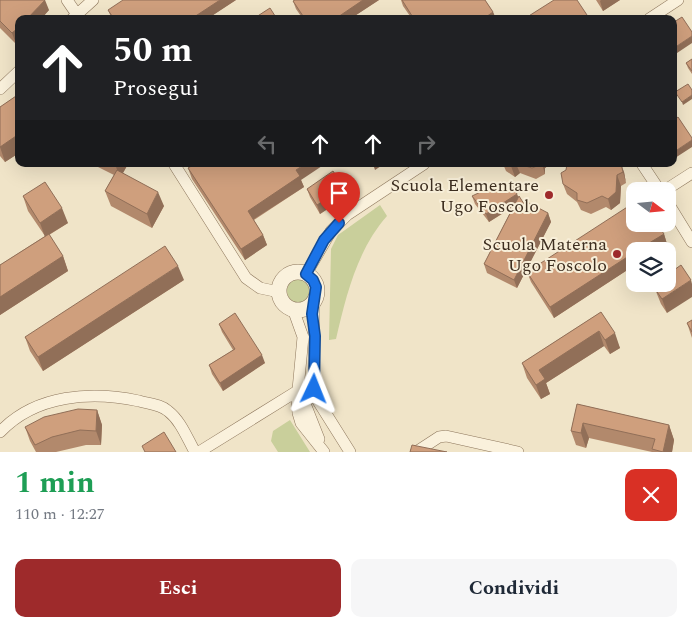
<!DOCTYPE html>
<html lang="it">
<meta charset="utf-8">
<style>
:root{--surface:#fff;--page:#f6f6f7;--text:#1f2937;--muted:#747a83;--accent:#9e2a2b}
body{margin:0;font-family:Spectral,serif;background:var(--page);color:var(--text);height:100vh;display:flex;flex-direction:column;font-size:19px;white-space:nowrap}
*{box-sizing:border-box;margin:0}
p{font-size:16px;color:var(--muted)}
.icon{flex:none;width:28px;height:28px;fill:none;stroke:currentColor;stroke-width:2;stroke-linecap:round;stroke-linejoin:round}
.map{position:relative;height:452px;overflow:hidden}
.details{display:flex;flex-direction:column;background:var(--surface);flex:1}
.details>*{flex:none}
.guide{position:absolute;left:15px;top:15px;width:662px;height:152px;border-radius:10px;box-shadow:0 5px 20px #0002;background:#202124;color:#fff;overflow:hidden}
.needle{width:32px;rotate:106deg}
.buttons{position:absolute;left:626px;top:182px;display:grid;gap:10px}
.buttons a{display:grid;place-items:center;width:50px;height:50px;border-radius:10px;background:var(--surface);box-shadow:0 5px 20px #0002;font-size:25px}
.pin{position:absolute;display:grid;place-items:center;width:42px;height:42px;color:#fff;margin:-51px -21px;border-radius:50% 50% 50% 0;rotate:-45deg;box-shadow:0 0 5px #0007}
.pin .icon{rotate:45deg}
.me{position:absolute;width:55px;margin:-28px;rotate:2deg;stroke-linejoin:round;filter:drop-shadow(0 0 4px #0008)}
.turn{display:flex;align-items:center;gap:18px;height:105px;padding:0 15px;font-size:22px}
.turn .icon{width:65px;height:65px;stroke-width:2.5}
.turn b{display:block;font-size:35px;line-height:42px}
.lanes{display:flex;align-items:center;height:48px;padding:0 15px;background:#0003;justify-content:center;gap:25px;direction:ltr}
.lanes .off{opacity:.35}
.round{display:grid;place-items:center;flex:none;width:52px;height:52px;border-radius:10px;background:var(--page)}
.headline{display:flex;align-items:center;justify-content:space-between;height:85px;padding:0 15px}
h1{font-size:30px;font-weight:700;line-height:38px;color:#1e9e55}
.button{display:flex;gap:10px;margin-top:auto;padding:10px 15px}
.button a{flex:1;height:58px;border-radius:10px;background:var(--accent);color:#fff;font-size:20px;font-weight:700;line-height:58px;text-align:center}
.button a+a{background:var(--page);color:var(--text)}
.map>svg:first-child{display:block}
.green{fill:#c9cf9b}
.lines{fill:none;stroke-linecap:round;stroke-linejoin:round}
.minor-casing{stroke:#8d765c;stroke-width:12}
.tertiary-casing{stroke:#8d765c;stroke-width:16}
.minor{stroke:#faf1dc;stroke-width:11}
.tertiary{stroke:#faf1dc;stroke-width:15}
.wall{fill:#b2896c}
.shaded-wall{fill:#916f58}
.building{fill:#cf9f7d;stroke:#916f58}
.route-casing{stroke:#114b97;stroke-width:12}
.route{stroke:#1a73e8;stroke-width:9}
.poi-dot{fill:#9e2a2b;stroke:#f7eed8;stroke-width:2}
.labels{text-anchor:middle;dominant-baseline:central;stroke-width:4;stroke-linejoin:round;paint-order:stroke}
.poi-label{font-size:18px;fill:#3d2e20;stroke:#f7eed8;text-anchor:end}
</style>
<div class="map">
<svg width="692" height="452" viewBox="0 0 692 452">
<rect width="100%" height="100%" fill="#f0e4c8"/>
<path class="green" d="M380,205L387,216C357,250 346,296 336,339L329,340L331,249L338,235Z
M287 291a12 12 0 1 1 24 0a12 12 0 1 1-24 0Z
M290,420L310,452H278L271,441L273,431Z"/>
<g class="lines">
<g class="minor-casing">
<path id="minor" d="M67,0L80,19
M72,19L93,0
M649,19L678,0
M0,89L19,71
M174,164L246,278L260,288L279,292
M642,164L660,191
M664,191L692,173
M668,203L692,242
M306,274L331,231L347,215L424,164
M314,303V389L318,401L350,452
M293,309L303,337L297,400L298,413L301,423L324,452
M300,391L319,439
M0,432C36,394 92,391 139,401C149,404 160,404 168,411C181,421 187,438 195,452
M199,452L299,390
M416,452L439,437L446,436L518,452"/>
</g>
<g class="tertiary-casing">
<path id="tertiary" d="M279 291a19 19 0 1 1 38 0a19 19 0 1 1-38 0Z"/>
</g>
<use href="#minor" class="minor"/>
<use href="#tertiary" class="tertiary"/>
</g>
<path class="wall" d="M0,0L49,10L41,19H19V41L16,44L0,28Z
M236,0L207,19H112L108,10Z
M295,0H379L350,19H303L296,9L293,1Z
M401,0H485L493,12L496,19H412L403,6Z
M596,0H620L603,11Z
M692,59V74L688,68L686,63Z
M19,94V153L5,162L0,156V107Z
M92,164H128L123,173L164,206L152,228L111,206L105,191L114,175Z
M503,164H550L545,168V174L536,179L520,173L515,177L506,171Z
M188,168L301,180L304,187L254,220L263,235L267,245L245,260L192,179Z
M566,170L624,172L626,183L621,186L620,203L611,210L606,207L591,214L581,210L577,202L567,194L563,184Z
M307,189L347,196L320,214L310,197Z
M517,194L518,197L526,207L548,213L551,222L517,288L487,273L484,264L513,207L489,222L475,204L472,196Z
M23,196L68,223L49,235L63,256L68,271L0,315V265L45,236L28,211Z
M664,234L667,244L657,251H635V265L554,318L531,282L527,272Z
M184,280L43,371L30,351L25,337Z
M657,284H668L667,313L661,304L655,289L659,287Z
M601,312L620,348L610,354L604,346L546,383L550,394L541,399L527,378L522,363Z
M692,320V338L687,323Z
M219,324L265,363L223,391L212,374L209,365L233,350L222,332Z
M577,404L669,425L674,440L672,452H652L589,438L586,448L576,445L571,431Z
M97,410L102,425L101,445H86L56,452H36L30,441L25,427Z"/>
<path class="shaded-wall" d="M45,0L49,10L41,19H27Z
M220,0H236L207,19H191Z
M363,0H379L350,19H335Z
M601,0H620L603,11L600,1Z
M493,12L496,19H483Z
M19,27V41L16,44L12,33Z
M692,36V43L674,55V48Z
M692,95V99L683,105L682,102Z
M19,134V153L5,162L0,147Z
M692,140V147L675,158L674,152Z
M115,164H128L120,178Z
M305,164H325L301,180L304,187L251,221L248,211L296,170Z
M373,164H384L375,170Z
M515,164H516L520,173L515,177L511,166Z
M542,164H550L545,168V174Z
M621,164L624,172L626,183L623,172Z
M617,175L621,186L620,203L611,210L608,199Z
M344,188L347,196L320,214L317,205Z
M158,192L164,206L152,228L147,214Z
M517,194L520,202L489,222L486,214Z
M62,208L68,223L45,237L40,223Z
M548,213L551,222L517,288L514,280Z
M664,234L667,244L657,251H636Z
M263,235L267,245L245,260L241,249Z
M635,252V265L554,318L550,307Z
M63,256L68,271L0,315V297Z
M178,266L184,280L43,371L38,357Z
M691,280L692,284V297L667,313L662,299Z
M599,331L604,346L546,383L550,394L541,399L536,385L539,370Z
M615,333L620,348L610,354L605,340Z
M262,355L265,363L223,391L220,383Z
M97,410L102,425L101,445L96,431Z
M583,423L589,438L586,448L581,433Z
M669,425L674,440L672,452H663Z"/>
<path class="building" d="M0,0H45L27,19H19V27L12,33L0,21Z
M123,0H220L191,19H114L108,10Z
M295,0H363L335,19H305L293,1Z
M402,0H485L493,12L483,19H414Z
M554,0H577L589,18L524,19Z
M270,8L277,19H253Z
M682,17L692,32V36L674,48V22Z
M692,59V71L686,63Z
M688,84L692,90V95L682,102L675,92Z
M19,94V134L0,147V107Z
M678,117L692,138V140L674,152V120Z
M195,164H305L296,170L300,176L248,211L263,235L241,249L188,168Z
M507,164H515L511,166Z
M519,164H542L532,168Z
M567,164H621L623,172L617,175L616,192L608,199L602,196L587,203L577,200V193L563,184L561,173L566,170Z
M117,170L158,192L147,214L105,191Z
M333,171L344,188L317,205L307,189Z
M45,182L62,208L40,223L23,196Z
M502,182L512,185L517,194L486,214L472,196Z
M519,196L526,207L529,203L548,213L514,280L484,264Z
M635,202V224H657L664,234L636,251H635V252L550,307L527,272Z
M49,234L63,256L0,297V265Z
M165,246L178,266L38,357L25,337Z
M668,259L674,270L681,265L691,280L662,299L655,289L662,285L661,284H668Z
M601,312L615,333L605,340L599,331L539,370L545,379L536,385L522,363Z
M235,313L262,355L220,383L209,365L235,349L219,324Z
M692,320V332L687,323Z
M577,404L669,425L663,452L652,449L655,439L583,423L581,433L571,431Z
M78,409L97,410L96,431L80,430L52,437L35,445L25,427L44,417Z
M164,432L176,452H145L142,446Z
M412,445L447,452H410Z"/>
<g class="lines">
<g class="route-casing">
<path id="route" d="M314,389L315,336L312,314L316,287L313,280L306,274L324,240L339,223"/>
</g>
<use href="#route" class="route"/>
</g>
<g class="poi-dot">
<circle cx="549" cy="195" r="5"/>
<circle cx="617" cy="254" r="5"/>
</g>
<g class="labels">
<g class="poi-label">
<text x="539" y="185">Scuola Elementare<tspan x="539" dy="21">Ugo Foscolo</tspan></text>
<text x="607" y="244">Scuola Materna<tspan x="607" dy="21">Ugo Foscolo</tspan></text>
</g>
</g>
</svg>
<div class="buttons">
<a><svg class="needle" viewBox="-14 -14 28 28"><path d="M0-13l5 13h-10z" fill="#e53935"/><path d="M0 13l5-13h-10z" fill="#747a83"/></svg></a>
<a><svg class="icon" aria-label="layers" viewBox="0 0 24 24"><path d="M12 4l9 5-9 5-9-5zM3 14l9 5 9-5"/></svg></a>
</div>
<div class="pin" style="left:339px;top:223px;background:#d93025"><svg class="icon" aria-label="arrive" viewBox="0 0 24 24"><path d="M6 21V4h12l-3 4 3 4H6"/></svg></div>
<svg class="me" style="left:314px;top:389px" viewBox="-20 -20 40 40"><path d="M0-17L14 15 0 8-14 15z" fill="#1a73e8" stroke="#fff" stroke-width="4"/></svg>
<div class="guide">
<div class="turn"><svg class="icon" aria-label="ahead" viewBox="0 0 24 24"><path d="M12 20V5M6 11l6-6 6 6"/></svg><div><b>50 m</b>Prosegui</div></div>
<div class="lanes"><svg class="icon off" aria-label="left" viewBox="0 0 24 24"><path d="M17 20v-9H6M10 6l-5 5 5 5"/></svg><svg class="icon" aria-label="ahead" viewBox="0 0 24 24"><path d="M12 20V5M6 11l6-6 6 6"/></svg><svg class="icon" aria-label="ahead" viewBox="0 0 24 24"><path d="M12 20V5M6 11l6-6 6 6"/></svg><svg class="icon off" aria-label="right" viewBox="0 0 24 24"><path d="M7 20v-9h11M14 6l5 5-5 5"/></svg></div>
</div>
</div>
<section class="details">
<div class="headline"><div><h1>1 min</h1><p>110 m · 12:27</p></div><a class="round" style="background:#d93025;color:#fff"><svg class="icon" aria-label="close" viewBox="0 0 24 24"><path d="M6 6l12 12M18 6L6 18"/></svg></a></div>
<div class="button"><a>Esci</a><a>Condividi</a></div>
</section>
